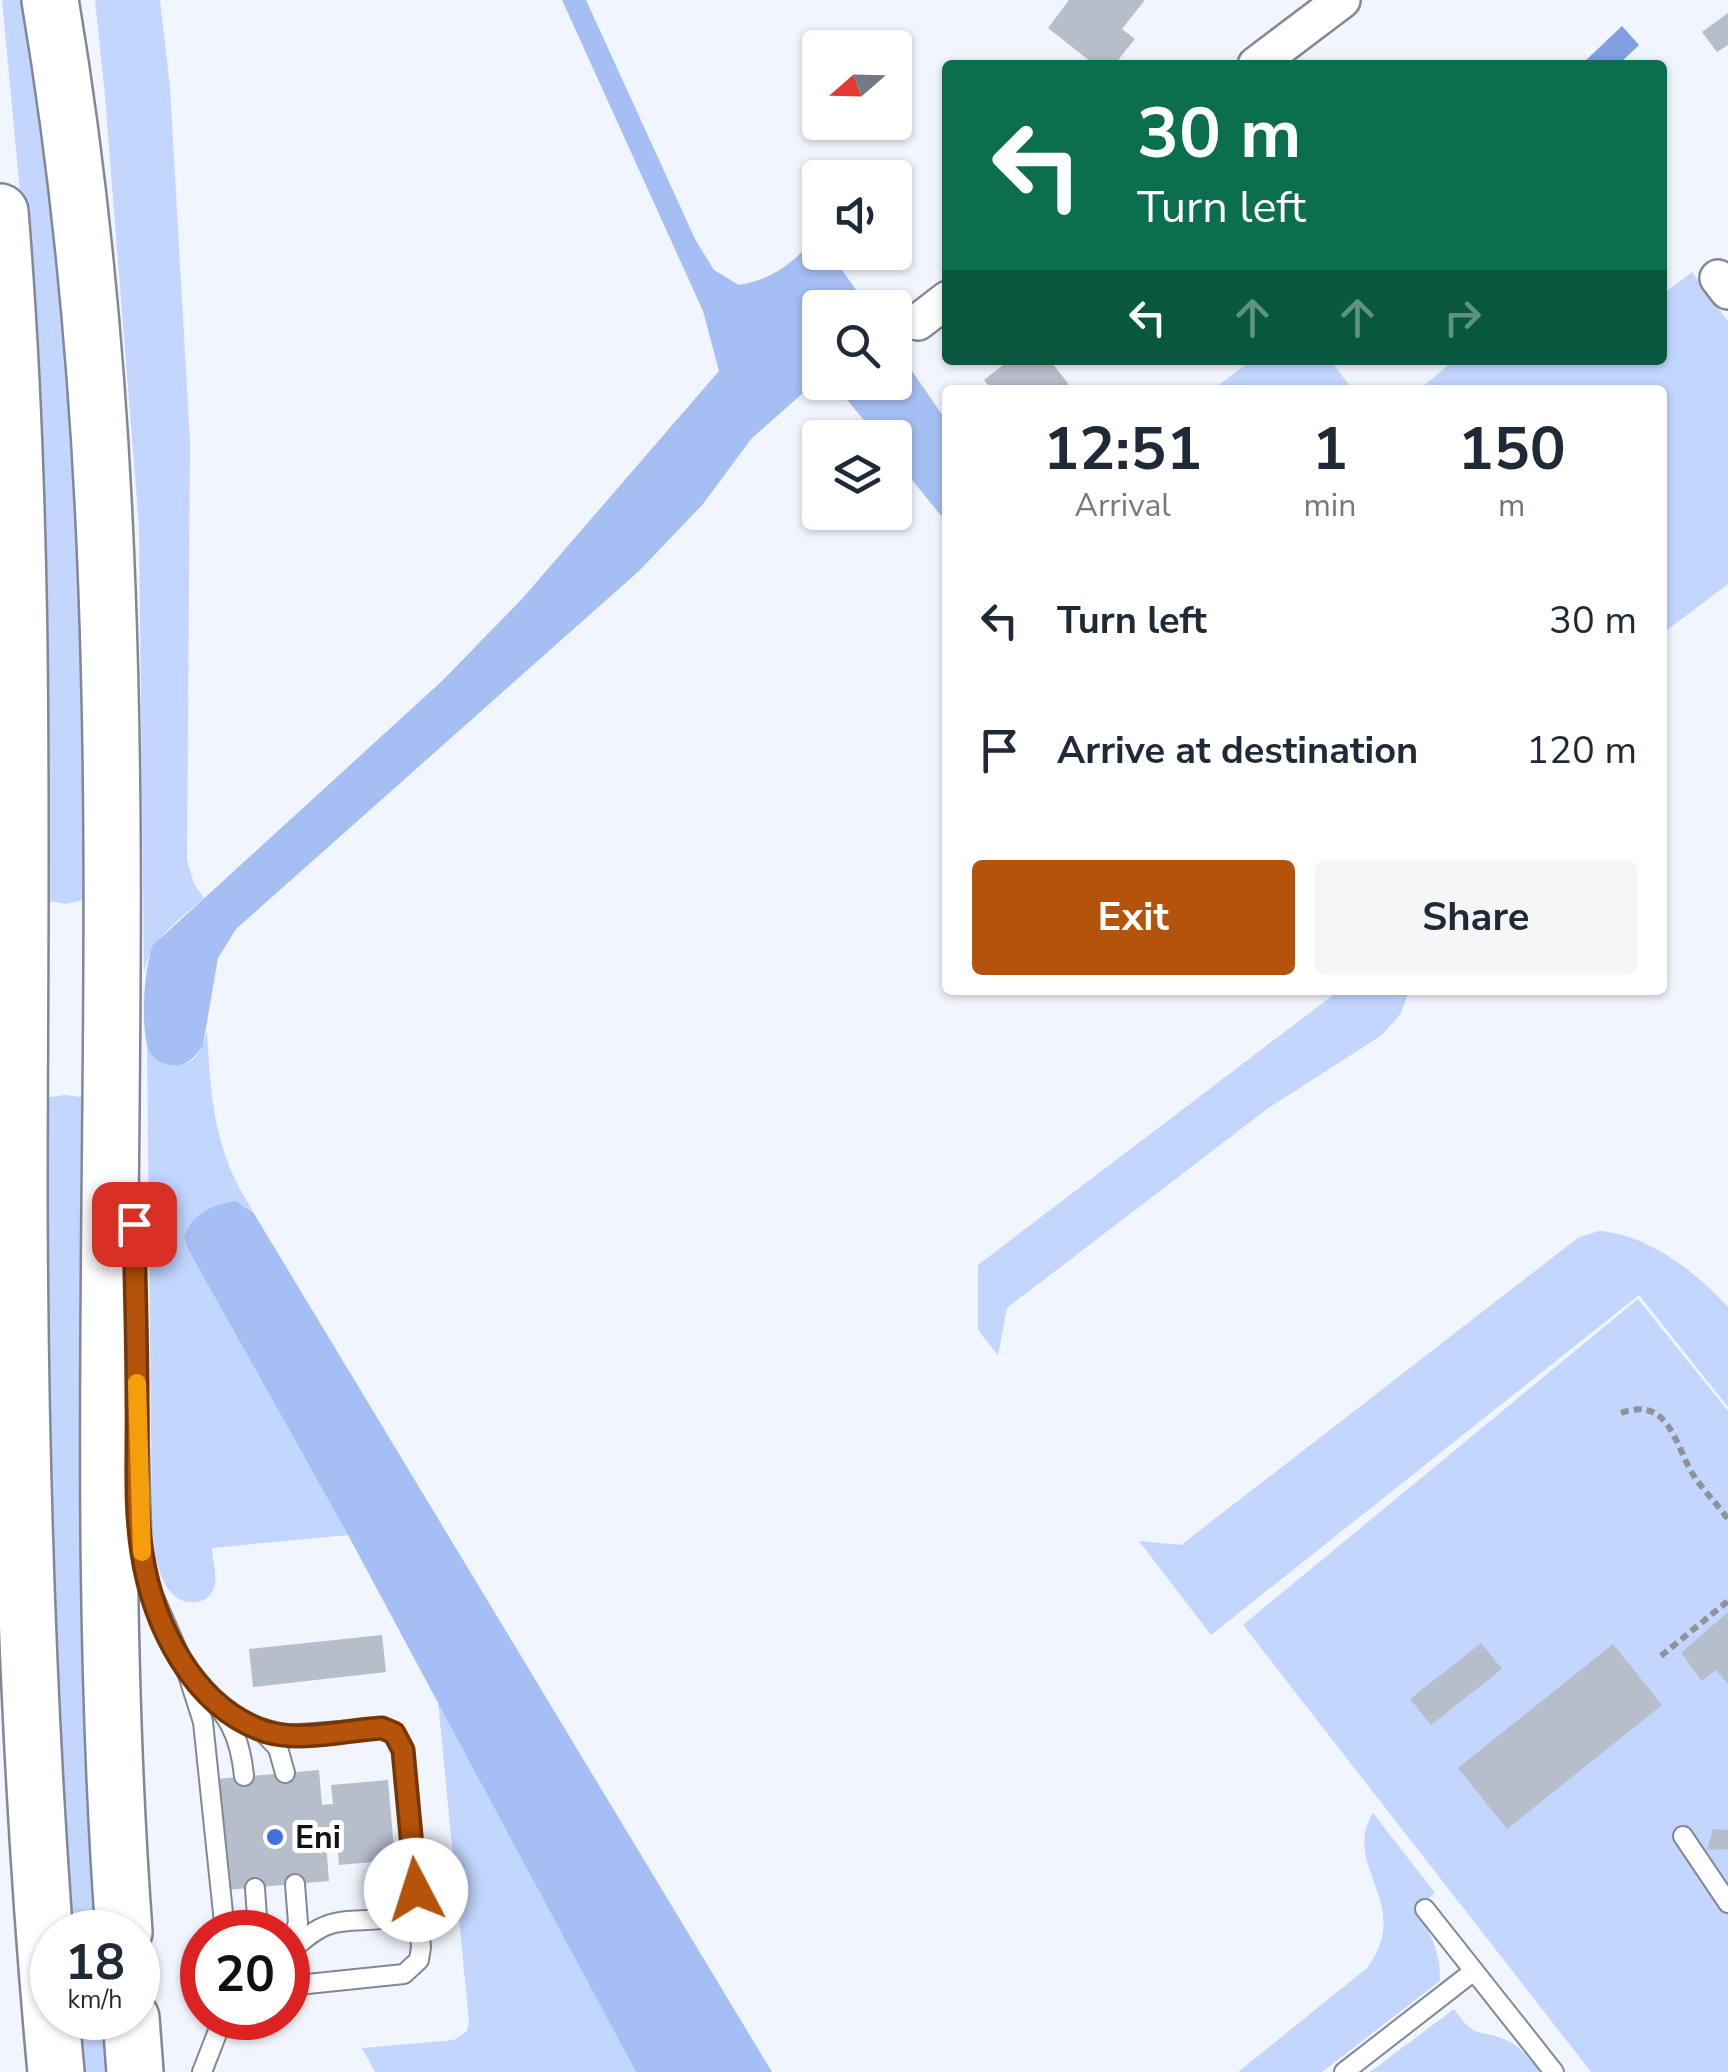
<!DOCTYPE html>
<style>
:root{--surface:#fff;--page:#f6f6f7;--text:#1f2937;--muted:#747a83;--accent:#b45309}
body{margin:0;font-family:"Nunito Sans",sans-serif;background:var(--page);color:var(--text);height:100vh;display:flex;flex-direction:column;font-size:38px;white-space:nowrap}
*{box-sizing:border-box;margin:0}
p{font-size:32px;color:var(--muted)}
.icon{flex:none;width:55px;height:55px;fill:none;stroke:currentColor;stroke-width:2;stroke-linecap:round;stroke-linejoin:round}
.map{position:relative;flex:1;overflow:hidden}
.side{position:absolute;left:942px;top:385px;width:725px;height:610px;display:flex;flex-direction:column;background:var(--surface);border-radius:10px;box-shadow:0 2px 8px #0004}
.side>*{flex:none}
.guide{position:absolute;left:942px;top:60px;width:725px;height:305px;border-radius:10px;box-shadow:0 2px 8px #0004;background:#0b6e4f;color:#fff;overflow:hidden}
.needle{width:65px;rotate:250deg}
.tools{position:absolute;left:802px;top:30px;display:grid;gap:20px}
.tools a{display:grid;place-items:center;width:110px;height:110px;border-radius:10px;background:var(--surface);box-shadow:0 2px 8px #0004;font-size:50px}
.speed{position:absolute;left:30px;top:1910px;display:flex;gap:20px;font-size:50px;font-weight:700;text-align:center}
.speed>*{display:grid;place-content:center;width:130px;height:130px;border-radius:50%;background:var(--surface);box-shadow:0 2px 8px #0004;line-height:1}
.speed small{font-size:25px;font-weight:400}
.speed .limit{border:15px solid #d22;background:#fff;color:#111}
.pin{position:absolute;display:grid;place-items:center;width:85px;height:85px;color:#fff;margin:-42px;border-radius:20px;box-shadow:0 5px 15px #0006}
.me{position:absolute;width:110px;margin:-55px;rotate:355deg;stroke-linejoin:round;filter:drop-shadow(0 0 8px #0008)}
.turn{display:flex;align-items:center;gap:35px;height:210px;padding:0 30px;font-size:45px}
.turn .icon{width:130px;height:130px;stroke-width:2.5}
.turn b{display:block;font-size:70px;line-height:85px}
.lanes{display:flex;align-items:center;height:95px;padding:0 30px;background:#0003;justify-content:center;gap:50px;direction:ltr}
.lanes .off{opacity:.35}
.eta{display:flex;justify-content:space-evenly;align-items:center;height:170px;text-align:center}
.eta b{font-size:60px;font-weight:700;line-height:70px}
.action{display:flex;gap:20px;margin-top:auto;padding:20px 30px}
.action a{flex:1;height:115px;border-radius:10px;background:var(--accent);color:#fff;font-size:40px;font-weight:700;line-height:115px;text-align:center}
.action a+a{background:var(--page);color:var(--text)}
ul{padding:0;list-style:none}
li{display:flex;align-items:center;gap:30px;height:130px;padding:0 30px}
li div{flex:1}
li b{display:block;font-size:38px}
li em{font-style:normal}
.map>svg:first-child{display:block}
.green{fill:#c2d6ff}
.forest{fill:#a5bef3}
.water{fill:#829fdf}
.building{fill:#b7becb}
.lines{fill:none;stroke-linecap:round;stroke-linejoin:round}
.lane-casing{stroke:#828894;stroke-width:22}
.street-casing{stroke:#828894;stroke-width:40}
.highway-casing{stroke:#828894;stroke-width:60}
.path{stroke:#8f9299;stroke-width:6;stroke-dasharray:8 5;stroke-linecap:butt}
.lane{stroke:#fff;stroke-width:18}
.street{stroke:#fff;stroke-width:35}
.highway{stroke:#fff;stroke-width:55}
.route-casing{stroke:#753606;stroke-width:25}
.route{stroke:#b45309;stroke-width:18}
.slow{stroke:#f59e0b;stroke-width:18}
.poi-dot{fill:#4370e1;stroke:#fff;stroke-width:4}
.labels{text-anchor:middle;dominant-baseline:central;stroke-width:10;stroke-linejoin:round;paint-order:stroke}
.poi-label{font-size:32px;font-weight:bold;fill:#101217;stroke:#fff;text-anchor:start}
</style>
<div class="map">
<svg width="1728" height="2072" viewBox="0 0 1728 2072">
<rect width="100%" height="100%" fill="#f1f5fe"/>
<path class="green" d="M2,0H26L51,170L78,474L87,899L66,904L42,900L28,277Z
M95,0H160L170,87L190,442L187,860L194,884L204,898C180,919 149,940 144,973L139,527L105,97Z
M1692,272L1728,321V584L1663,633L1662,390H1418L1455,360H1662L1663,294Z
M1252,360H1330L1353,390H1212Z
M1329,990H1409L1401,1013L1382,1035L1267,1109L1007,1308L998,1355L978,1330V1265L1332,996Z
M207,1031C211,1101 214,1151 253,1211L236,1201L189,1251L348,1535L212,1548C212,1560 218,1576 214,1588C211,1596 205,1601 196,1602C160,1606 154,1552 152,1528L147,1041L151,1054C182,1071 197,1069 207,1031Z
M65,1095L89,1098L83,1652L96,1932H68L46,1474L42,1098Z
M1599,1231C1648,1234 1697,1273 1728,1307V1407L1639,1295L1211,1635L1139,1541L1181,1545L1579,1237Z
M1638,1299L1728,1411V2072H1591L1243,1625Z
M438,1701L636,2072H375L362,2048L454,2040L467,2031L469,2022Z
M1373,1813L1435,1893L1416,1909C1430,1933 1441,1952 1440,1981L1322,2072H1238L1367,1968C1415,1903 1340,1867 1373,1813Z
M1454,2009C1477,2043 1481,2027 1510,2042C1522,2048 1531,2061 1540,2072H1370Z
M74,2018H102L106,2072H79Z"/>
<path class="forest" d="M562,0H586L696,241L714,270L739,285C777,278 794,261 820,234V252L830,253L868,307L820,308V378L751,439L703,504L639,571L236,929L218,958L203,1045C196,1057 186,1067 172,1065C165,1065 155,1060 151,1054C139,1037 144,965 153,945L442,681L521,600L719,371L703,311Z
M895,346L947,422V523L895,459V438L878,437L833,383L895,382Z
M236,1201L253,1212L772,2072H636L348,1535L189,1251L184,1237C193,1213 212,1205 236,1201Z"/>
<path class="water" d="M1622,26L1639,45L1618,65H1581Z"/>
<path class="building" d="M1069,0H1145L1122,29L1135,39L1114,65H1095L1048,28Z
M1728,13V45L1717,52L1702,32Z
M1009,360H1050L1073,390H992L984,380Z
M1728,1612V1684L1716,1670L1702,1681L1681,1653Z
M382,1635L386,1672L253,1687L249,1649Z
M1481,1643L1502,1669L1431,1725L1410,1699Z
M1613,1644L1662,1705L1507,1829L1458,1768Z
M319,1770L322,1805L333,1804L331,1785L388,1780L395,1860L339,1865L337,1843L326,1844L329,1881L226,1890L216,1779Z
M1713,1829L1728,1830V1849L1707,1850Z"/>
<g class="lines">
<g class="lane-casing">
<path id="lane" d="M136,1331L142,1551L150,1588L188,1675L203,1722L225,1932
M194,1678C225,1714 239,1727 244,1776
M256,1727L286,1735L382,1728L394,1733L403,1750L421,1947L419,1960L404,1974L288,1986
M262,1731L278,1748L285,1773
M1683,1836L1728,1903
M255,1888L258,1932
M1425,1909L1554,2072
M288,1950L298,1923L295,1884
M288,1953C300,1943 313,1930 328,1925C355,1914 407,1931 415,1895
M202,2072L223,2018
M1344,2072L1474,1971"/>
</g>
<g class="street-casing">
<path id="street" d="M1256,65L1342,0
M1718,278L1728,291
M918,322L948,299"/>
</g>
<g class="highway-casing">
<path id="highway" d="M50,0C83,195 100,393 107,590C124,1038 91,1486 124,1932
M0,212C27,542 19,873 19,1203C20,1493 29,1783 56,2072
M131,2018L135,2072"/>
</g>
<path class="path" d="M1621,1413C1670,1395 1675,1447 1694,1476C1704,1491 1717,1504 1728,1519
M1661,1656L1728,1601"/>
<use href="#lane" class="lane"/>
<use href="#street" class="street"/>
<use href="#highway" class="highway"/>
</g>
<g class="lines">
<g class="route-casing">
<path id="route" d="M134,1224C135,1282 137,1341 137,1400C138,1450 134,1503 142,1553C153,1624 193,1708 267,1732C302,1742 346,1730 382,1728L394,1733L403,1750L416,1890"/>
</g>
<use href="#route" class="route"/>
<path class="slow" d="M137,1383L142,1552"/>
</g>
<circle class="poi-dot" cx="275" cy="1837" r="10"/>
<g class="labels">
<g class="poi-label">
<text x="295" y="1837">Eni</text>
</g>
</g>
</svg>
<div class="tools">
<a><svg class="needle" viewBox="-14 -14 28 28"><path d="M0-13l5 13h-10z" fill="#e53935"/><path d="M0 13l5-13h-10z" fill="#747a83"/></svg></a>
<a><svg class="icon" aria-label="sound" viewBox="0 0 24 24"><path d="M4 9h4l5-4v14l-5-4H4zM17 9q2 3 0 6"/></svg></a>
<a><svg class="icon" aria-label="search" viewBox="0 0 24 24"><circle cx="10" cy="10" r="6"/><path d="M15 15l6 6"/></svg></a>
<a><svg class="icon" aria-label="layers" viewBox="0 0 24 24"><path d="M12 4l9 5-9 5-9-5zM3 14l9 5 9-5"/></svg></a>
</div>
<div class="speed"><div>18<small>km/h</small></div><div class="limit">20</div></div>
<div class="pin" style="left:134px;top:1224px;background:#d93025"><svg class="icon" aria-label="arrive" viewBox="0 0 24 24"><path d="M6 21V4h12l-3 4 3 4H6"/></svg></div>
<svg class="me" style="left:416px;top:1890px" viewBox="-20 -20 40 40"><circle r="19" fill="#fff"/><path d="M0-13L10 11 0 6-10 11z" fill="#b45309"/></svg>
<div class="guide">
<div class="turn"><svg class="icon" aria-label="left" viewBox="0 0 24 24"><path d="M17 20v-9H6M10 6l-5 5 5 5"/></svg><div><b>30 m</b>Turn left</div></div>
<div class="lanes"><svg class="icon" aria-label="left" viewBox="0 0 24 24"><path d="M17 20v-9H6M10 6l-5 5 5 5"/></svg><svg class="icon off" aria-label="ahead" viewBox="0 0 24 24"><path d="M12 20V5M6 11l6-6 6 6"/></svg><svg class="icon off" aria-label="ahead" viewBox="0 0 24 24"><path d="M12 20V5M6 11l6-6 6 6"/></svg><svg class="icon off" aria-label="right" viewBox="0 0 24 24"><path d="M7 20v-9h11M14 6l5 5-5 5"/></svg></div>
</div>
<section class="side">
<div class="eta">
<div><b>12:51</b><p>Arrival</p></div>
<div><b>1</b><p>min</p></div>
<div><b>150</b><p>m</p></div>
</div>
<ul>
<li><svg class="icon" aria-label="left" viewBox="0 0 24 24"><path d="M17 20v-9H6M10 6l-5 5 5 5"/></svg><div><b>Turn left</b></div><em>30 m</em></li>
<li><svg class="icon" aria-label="arrive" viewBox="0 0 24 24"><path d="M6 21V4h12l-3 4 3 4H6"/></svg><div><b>Arrive at destination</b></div><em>120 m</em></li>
</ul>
<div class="action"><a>Exit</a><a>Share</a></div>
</section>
</div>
